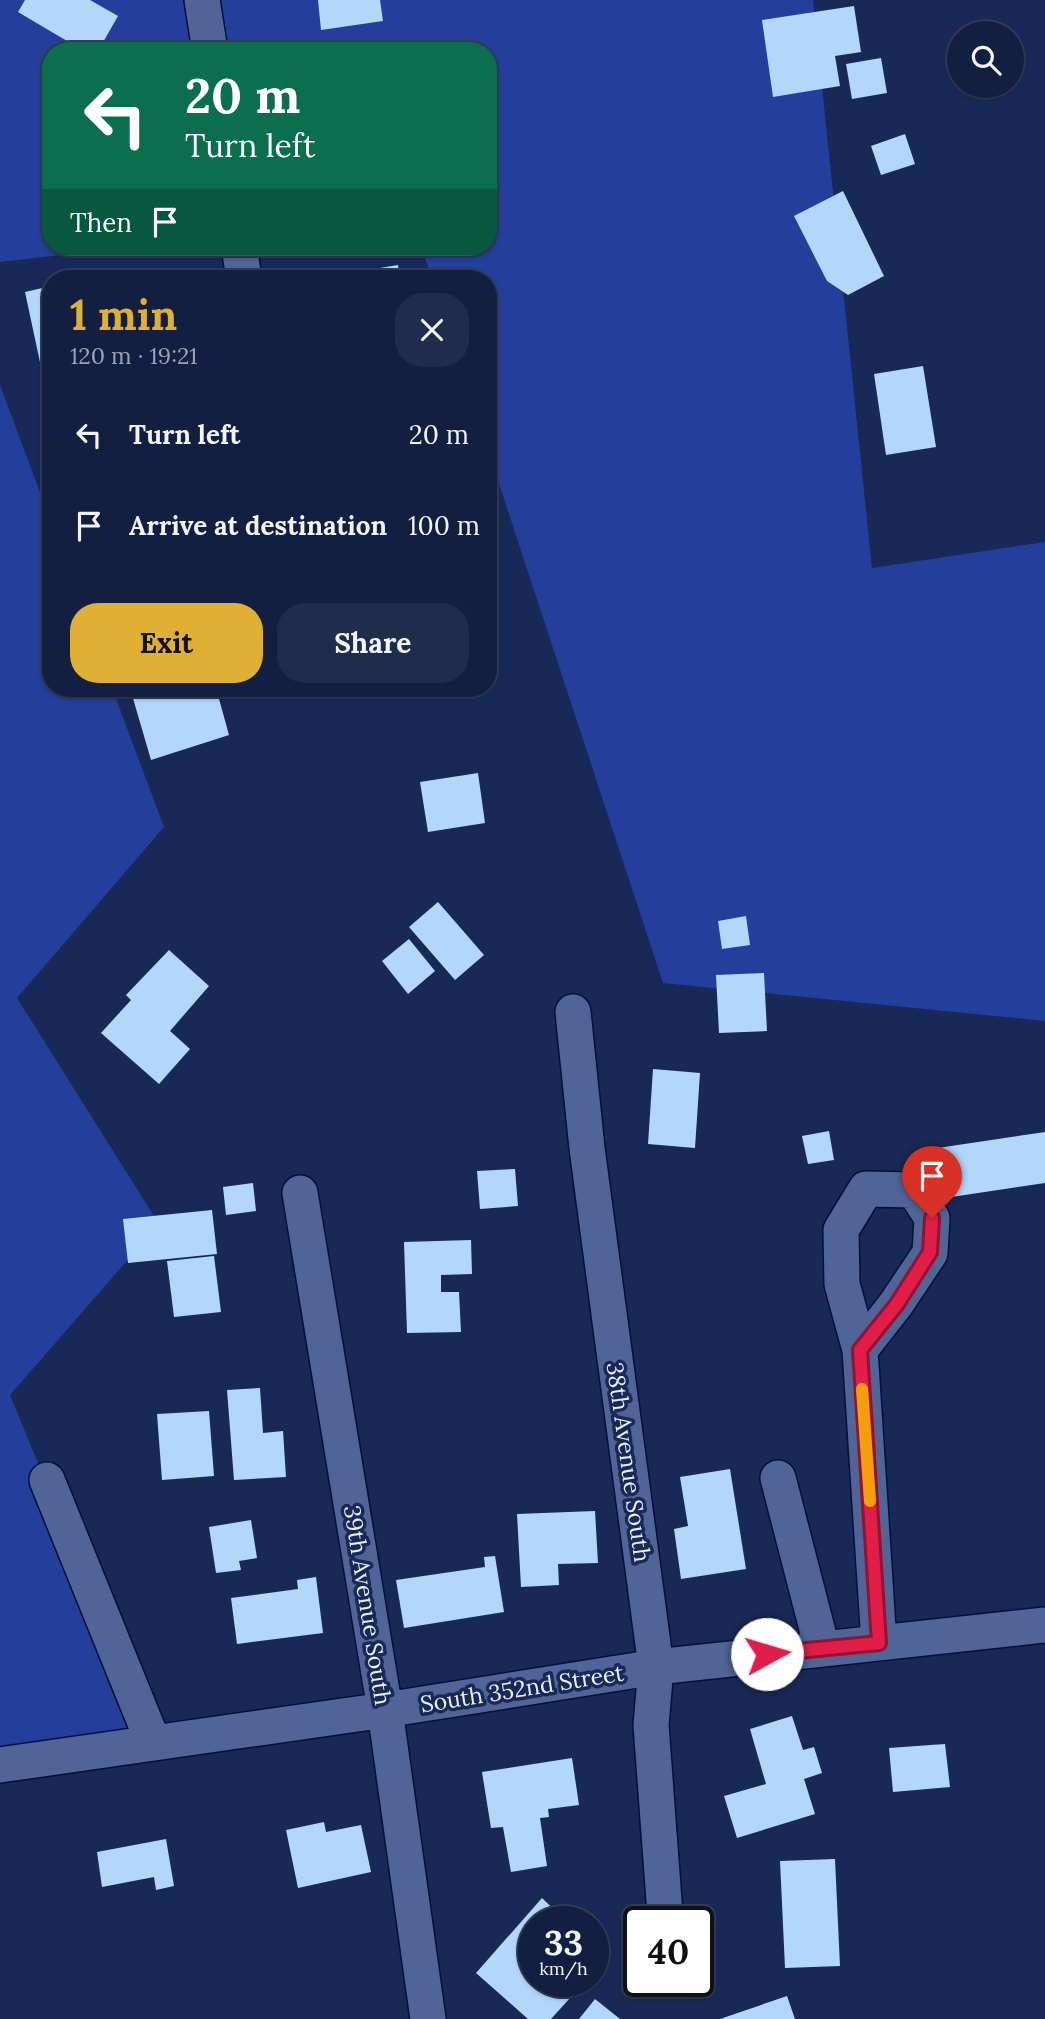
<!DOCTYPE html>
<meta charset="utf-8">
<style>
:root{--surface:#131f41;--page:#202c4c;--text:#f1f3f6;--muted:#9da2b1;--line:#323d5a;--accent:#dfb034}
body{margin:0;font-family:Lora,serif;background:var(--page);color:var(--text);height:100vh;display:flex;flex-direction:column;font-size:26px;white-space:nowrap}
*{box-sizing:border-box;margin:0}
p{font-size:23px;color:var(--muted)}
.icon{flex:none;width:38px;height:38px;fill:none;stroke:currentColor;stroke-width:2;stroke-linecap:round;stroke-linejoin:round}
.map{position:relative;flex:1;overflow:hidden}
.details{position:absolute;left:42px;top:270px;width:455px;height:427px;display:flex;flex-direction:column;background:var(--surface);border-radius:28px;box-shadow:0 2px 5px #0004,0 0 0 2px var(--line)}
.details>*{flex:none}
.guide{position:absolute;left:42px;top:42px;width:455px;height:214px;border-radius:28px;box-shadow:0 2px 5px #0004,0 0 0 2px var(--line);background:#0b6e4f;color:#fff;overflow:hidden}
.tools{position:absolute;left:947px;top:21px;display:grid;gap:14px}
.tools a{display:grid;place-items:center;width:77px;height:77px;border-radius:50%;background:var(--surface);box-shadow:0 2px 5px #0004,0 0 0 2px var(--line);font-size:35px}
.speed{position:absolute;left:518px;top:1906px;display:flex;gap:14px;font-size:35px;font-weight:700;text-align:center}
.speed>*{display:grid;place-content:center;width:91px;height:91px;border-radius:50%;background:var(--surface);box-shadow:0 2px 5px #0004,0 0 0 2px var(--line);line-height:1}
.speed small{font-size:18px;font-weight:400}
.speed .limit{border:4px solid #111;border-radius:10px;background:#fff;color:#111}
.pin{position:absolute;display:grid;place-items:center;width:60px;height:60px;color:#fff;margin:-72px -30px;border-radius:50% 50% 50% 0;rotate:-45deg;box-shadow:0 0 7px #0007}
.pin .icon{rotate:45deg}
.me{position:absolute;width:77px;margin:-38px;rotate:84deg;stroke-linejoin:round;filter:drop-shadow(0 0 5px #0008)}
.turn{display:flex;align-items:center;gap:24px;height:147px;padding:0 28px;font-size:32px}
.turn .icon{width:91px;height:91px;stroke-width:2.5}
.turn b{display:block;font-size:49px;line-height:60px}
.then{display:flex;align-items:center;height:66px;padding:0 28px;background:#0003;gap:14px;font-size:26px}
.round{display:grid;place-items:center;flex:none;width:74px;height:74px;border-radius:28px;background:var(--page)}
.head{display:flex;align-items:center;justify-content:space-between;height:119px;padding:0 28px}
h1{font-size:42px;font-weight:800;line-height:52px;color:var(--accent)}
.button{display:flex;gap:14px;margin-top:auto;padding:14px 28px}
.button a{flex:1;height:80px;border-radius:28px;background:var(--accent);color:#111;font-size:28px;font-weight:800;line-height:80px;text-align:center}
.button a+a{background:var(--page);color:var(--text)}
ul{padding:0;list-style:none}
li{display:flex;align-items:center;gap:21px;height:91px;padding:0 28px}
li div{flex:1}
li b{display:block;font-size:26px}
li em{font-style:normal}
.map>svg:first-child{display:block}
.green{fill:#243e9b}
.building{fill:#b2d7fb}
.lines{fill:none;stroke-linecap:round;stroke-linejoin:round}
.minor-casing{stroke:#050f3b;stroke-width:38}
.minor{stroke:#506497;stroke-width:35}
.route-casing{stroke:#92132f;stroke-width:18}
.route{stroke:#e11d48;stroke-width:12}
.slow{stroke:#f59e0b;stroke-width:12}
.labels{text-anchor:middle;dominant-baseline:central;stroke-width:7;stroke-linejoin:round;paint-order:stroke}
.street-label{font-size:23px;fill:#e9eefa;stroke:#192957}
</style>
<div class="map">
<svg width="1045" height="2019" viewBox="0 0 1045 2019">
<rect width="100%" height="100%" fill="#192957"/>
<path class="green" d="M0,0H813L872,568L1045,542V1021L663,983L488,450V278H432L421,247H488V51H51V247H131L0,262Z
M0,385L51,522V688H112L164,827L17,998L159,1224L10,1395L153,1742L0,1765Z"/>
<path class="building" d="M25,0H90L118,16L98,51H84L18,12Z
M318,0H380L383,21L321,30Z
M854,6L861,52L835,56L840,86L773,97L762,20Z
M881,58L887,93L852,99L846,64Z
M905,134L915,164L881,175L871,146Z
M843,191L884,276L848,295L827,281L794,216Z
M398,265L400,278H350V273Z
M51,286V365L41,367L25,292Z
M923,366L936,447L886,455L874,374Z
M130,688H216L229,735L151,760Z
M478,773L485,823L428,832L420,782Z
M438,902L484,955L455,980L409,927Z
M746,916L750,945L722,949L718,921Z
M409,939L435,971L408,994L382,961Z
M169,950L209,986L170,1031L190,1049L159,1084L101,1033L131,1000L126,995Z
M764,973L767,1031L719,1033L716,975Z
M653,1069L700,1073L695,1148L648,1144Z
M829,1131L834,1160L808,1164L802,1136Z
M1045,1132V1183L938,1199L931,1149Z
M515,1169L518,1206L480,1209L477,1171Z
M253,1183L256,1211L226,1215L223,1187Z
M212,1210L217,1254L128,1263L123,1219Z
M471,1240L472,1274L441,1275V1292H459L461,1332L407,1333L404,1242Z
M214,1256L221,1312L174,1317L167,1261Z
M260,1388L263,1433L283,1431L286,1477L234,1480L227,1390Z
M209,1411L214,1476L162,1480L157,1414Z
M730,1469L746,1569L681,1579L674,1529L688,1526L680,1477Z
M595,1511L598,1563L558,1564L559,1585L521,1587L517,1514Z
M251,1520L257,1558L239,1561L241,1570L216,1573L209,1527Z
M495,1556L504,1612L404,1628L396,1580L485,1567L484,1557Z
M316,1577L323,1633L237,1644L231,1598L298,1589L297,1580Z
M792,1716L803,1750L814,1747L822,1773L804,1779L815,1814L737,1838L724,1796L766,1784L750,1729Z
M945,1744L950,1787L893,1792L889,1748Z
M572,1758L579,1805L548,1809L549,1817L540,1818L547,1866L511,1872L503,1827L491,1828L482,1772Z
M324,1822L326,1832L361,1825L371,1872L298,1888L286,1830Z
M166,1839L174,1886L156,1890L154,1877L102,1887L97,1852Z
M835,1859L840,1966L785,1968L780,1861Z
M542,1898L567,1922H534V1981H573L580,1987L551,2019H528L476,1973Z
M787,1996L795,2019H720Z
M595,1999L620,2019H579Z"/>
<g class="lines">
<g class="minor-casing">
<path id="minor" d="M202,0L210,51
M239,247L244,278
M573,1012L587,1148L656,1667L651,1725L665,1914
M300,1193L385,1710L428,2019
M860,1350L896,1304L930,1253L932,1218L914,1190L866,1189L841,1230L842,1284L860,1350L879,1643
M778,1478L822,1648
M47,1480L153,1742
M0,1765L385,1710L656,1667L1045,1625"/>
</g>
<use href="#minor" class="minor"/>
</g>
<g class="lines">
<g class="route-casing">
<path id="route" d="M767,1654L879,1643L860,1350L897,1304L930,1252L932,1218"/>
</g>
<use href="#route" class="route"/>
<path class="slow" d="M862,1389L870,1501"/>
</g>
<g class="labels">
<g class="street-label">
<text transform="translate(629 1462) rotate(82)">38th Avenue South</text>
<text transform="translate(368 1605) rotate(81)">39th Avenue South</text>
<text transform="translate(522 1688) rotate(-9)">South 352nd Street</text>
</g>
</g>
</svg>
<div class="tools">
<a><svg class="icon" aria-label="search" viewBox="0 0 24 24"><circle cx="10" cy="10" r="6"/><path d="M15 15l6 6"/></svg></a>
</div>
<div class="speed"><div>33<small>km/h</small></div><div class="limit">40</div></div>
<div class="pin" style="left:932px;top:1218px;background:#d93025"><svg class="icon" aria-label="arrive" viewBox="0 0 24 24"><path d="M6 21V4h12l-3 4 3 4H6"/></svg></div>
<svg class="me" style="left:767px;top:1654px" viewBox="-20 -20 40 40"><circle r="19" fill="#fff"/><path d="M0-13L10 11 0 6-10 11z" fill="#e11d48"/></svg>
<div class="guide">
<div class="turn"><svg class="icon" aria-label="left" viewBox="0 0 24 24"><path d="M17 20v-9H6M10 6l-5 5 5 5"/></svg><div><b>20 m</b>Turn left</div></div>
<div class="then">Then<svg class="icon" aria-label="arrive" viewBox="0 0 24 24"><path d="M6 21V4h12l-3 4 3 4H6"/></svg></div>
</div>
<section class="details">
<div class="head"><div><h1>1 min</h1><p>120 m · 19:21</p></div><a class="round"><svg class="icon" aria-label="close" viewBox="0 0 24 24"><path d="M6 6l12 12M18 6L6 18"/></svg></a></div>
<ul>
<li><svg class="icon" aria-label="left" viewBox="0 0 24 24"><path d="M17 20v-9H6M10 6l-5 5 5 5"/></svg><div><b>Turn left</b></div><em>20 m</em></li>
<li><svg class="icon" aria-label="arrive" viewBox="0 0 24 24"><path d="M6 21V4h12l-3 4 3 4H6"/></svg><div><b>Arrive at destination</b></div><em>100 m</em></li>
</ul>
<div class="button"><a>Exit</a><a>Share</a></div>
</section>
</div>
